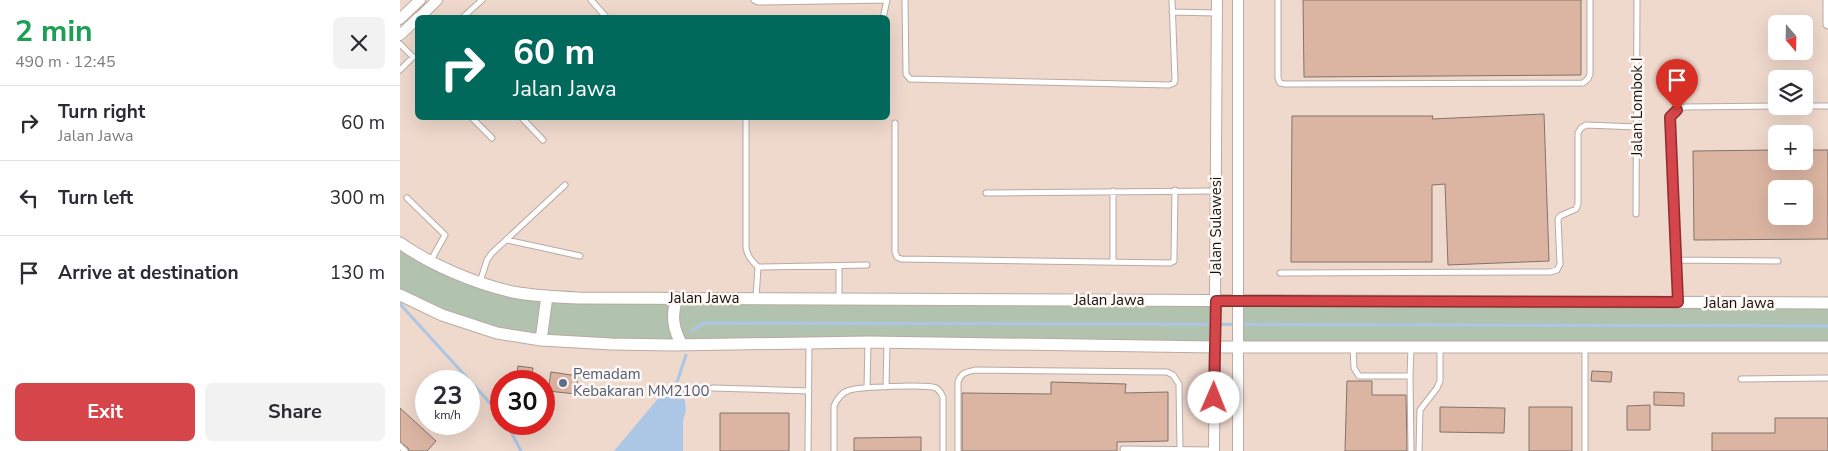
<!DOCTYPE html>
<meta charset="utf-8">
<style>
:root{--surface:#fff;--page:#f2f2f3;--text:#2b2b33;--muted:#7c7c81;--line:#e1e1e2;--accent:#d54549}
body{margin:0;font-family:"Nunito Sans",sans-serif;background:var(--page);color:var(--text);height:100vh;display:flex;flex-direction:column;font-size:19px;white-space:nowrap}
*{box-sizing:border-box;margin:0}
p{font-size:16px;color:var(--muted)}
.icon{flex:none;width:28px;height:28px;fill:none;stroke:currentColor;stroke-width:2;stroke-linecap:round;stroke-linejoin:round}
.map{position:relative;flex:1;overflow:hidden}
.sheet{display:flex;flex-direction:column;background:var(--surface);width:400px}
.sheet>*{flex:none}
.guide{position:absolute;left:15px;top:15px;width:475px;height:105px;border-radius:8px;box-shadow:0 5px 20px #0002;background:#00695c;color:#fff;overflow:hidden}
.needle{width:32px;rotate:160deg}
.tools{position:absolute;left:1368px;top:15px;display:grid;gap:10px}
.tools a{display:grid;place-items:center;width:45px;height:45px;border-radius:8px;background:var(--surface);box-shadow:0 5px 20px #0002;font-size:25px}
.speed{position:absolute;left:15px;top:370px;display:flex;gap:10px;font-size:25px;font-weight:700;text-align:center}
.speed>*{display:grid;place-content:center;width:65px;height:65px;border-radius:50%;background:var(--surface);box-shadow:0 5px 20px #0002;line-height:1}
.speed small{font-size:12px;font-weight:400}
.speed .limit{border:8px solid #d22;background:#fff;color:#111}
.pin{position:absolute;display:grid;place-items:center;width:42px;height:42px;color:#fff;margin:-51px -21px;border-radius:50% 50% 50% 0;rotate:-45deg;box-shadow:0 0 5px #0007}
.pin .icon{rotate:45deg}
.me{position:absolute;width:55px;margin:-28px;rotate:1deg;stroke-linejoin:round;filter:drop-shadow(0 0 4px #0008)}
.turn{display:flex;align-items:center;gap:18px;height:105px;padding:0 15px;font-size:22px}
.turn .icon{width:65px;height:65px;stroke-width:2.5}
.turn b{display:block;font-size:35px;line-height:42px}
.round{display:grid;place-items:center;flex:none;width:52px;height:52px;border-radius:8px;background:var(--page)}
.headline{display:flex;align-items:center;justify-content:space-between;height:85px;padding:0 15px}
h1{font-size:30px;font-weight:700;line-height:38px;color:#1e9e55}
.cta{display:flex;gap:10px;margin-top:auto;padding:10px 15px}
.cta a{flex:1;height:58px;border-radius:8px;background:var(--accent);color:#fff;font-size:20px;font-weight:700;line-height:58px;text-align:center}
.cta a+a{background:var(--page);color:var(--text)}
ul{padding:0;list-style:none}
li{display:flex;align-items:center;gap:15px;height:75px;padding:0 15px;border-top:1px solid var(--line)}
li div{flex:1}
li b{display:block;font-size:19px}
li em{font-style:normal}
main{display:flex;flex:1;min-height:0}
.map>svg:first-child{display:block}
.industrial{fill:#efd8cc;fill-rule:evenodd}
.green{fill:#b1c2ae}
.water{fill:#abc7e5}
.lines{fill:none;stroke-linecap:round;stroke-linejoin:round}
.stream{stroke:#abc7e5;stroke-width:3}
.building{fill:#dcb5a2;stroke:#81736c;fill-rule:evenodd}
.service-casing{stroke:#baaaa3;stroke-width:7}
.minor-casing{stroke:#baaaa3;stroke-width:12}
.tertiary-casing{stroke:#baaaa3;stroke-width:13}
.service{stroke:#fff;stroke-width:5}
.minor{stroke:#fff;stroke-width:10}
.tertiary{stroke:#fff;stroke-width:11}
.route-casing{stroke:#8a2d2f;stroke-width:12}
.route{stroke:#d54549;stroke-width:9}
.service-dot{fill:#5c6f8a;stroke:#fef7f4;stroke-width:2}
.labels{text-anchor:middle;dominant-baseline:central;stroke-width:5;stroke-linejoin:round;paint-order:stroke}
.street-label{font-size:15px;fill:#16110e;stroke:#fef7f4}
.service-label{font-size:15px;fill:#4e5e75;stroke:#fef7f4;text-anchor:start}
</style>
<main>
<section class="sheet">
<div class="headline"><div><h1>2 min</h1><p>490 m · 12:45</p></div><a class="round"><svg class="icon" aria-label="close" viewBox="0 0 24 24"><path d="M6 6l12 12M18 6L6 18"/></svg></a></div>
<ul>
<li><svg class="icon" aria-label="right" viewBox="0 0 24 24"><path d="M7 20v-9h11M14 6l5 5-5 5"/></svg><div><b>Turn right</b><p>Jalan Jawa</p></div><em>60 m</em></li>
<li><svg class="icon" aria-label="left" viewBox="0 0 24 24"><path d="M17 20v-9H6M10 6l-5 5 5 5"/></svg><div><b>Turn left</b></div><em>300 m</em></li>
<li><svg class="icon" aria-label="arrive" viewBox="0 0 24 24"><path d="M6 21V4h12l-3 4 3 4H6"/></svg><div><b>Arrive at destination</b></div><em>130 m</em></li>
</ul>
<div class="cta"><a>Exit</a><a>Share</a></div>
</section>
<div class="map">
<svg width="1428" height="451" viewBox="0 0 1428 451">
<rect width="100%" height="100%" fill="#f8e7e0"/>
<path class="industrial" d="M0,0H1428V451H0ZM18,18H488V118H18ZM1376,24H1404V51H1376ZM1376,79H1404V106H1376ZM1376,134H1404V161H1376ZM1376,189H1404V216H1376ZM26,381H69V424H26ZM101,381H144V424H101Z"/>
<path class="green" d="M0,243L112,292L816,301L815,347L282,345L97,333L0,295Z
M838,301L1428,303V347H838Z"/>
<path class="water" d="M277,382L283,386L286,411L283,420V451H214L266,389Z"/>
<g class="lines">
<path class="stream" d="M0,304L101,415
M292,331L303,323L1428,326
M277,382L286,355
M107,424L121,451"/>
</g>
<path class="building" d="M903,0H1181V75L904,77Z
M1144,114L1149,261L1048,265L1045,184L1032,185V262H891L892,116H1033L1032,119Z
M1376,150V161H1404V150H1428V239L1294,240L1293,151ZM1376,189H1404V216H1376Z
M118,366L133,368L131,381H116Z
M1192,371L1212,372L1211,382L1191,381Z
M151,372L178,376L176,394L148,391Z
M947,381H972V395H1006L1007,451H945Z
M651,382L726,384L725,393L768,392V441L717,442V451H562V393L651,394Z
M1254,392L1284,393V406L1254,405Z
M1250,405V430H1227V406Z
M1040,407L1105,408L1104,433L1040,432Z
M1129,407H1172V451H1129Z
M0,408L36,441L27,451H9L8,448L0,442Z
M320,413H389V451H320Z
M1375,418H1428V451H1312V433H1375Z
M521,437V451H454V438Z"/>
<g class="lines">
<g class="service-casing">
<path id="service" d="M191,0L207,18
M354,0L358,2L487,0
M505,0L506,74L510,79L769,85L774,83L775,80L772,0
M878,0V78L880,83L885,84L1183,83L1188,79L1190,74V0
M1426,0V25L1428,26
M772,12L816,13
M62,18L82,0
M483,18L487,0
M0,44L13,57L0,70
M1404,106H1428
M72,118L92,138
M122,118L143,140
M346,118V248C348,257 352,261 358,267L467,265
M495,123V252L497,257L501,259L770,263L774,261V256L775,190
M586,193L816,191
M7,198L45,235L30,262
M1236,214L1237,0
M107,240L180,256
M1275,260L1378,261
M713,262V191
M439,266V298
M880,273L1150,272L1157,270L1160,264L1158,219L1160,216L1176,209L1178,204V133L1181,128L1186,125L1237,127
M80,282L87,260L92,253L165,185
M356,298L358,267
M1278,302L1270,117L1277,110L1285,107L1376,106
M953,347L954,368L959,376H1010L1011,451
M1010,376L1011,347
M1341,379L1428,378
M467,387L468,343
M486,387L487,343
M313,388L409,391
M0,446L5,451
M723,449L814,450
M408,451L409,344
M434,451V406C437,399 442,392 450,390C459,387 528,384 536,388C540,390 541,394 543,397V451
M558,451V382C561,373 566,372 575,370L767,372L773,375L779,384L780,451
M1019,451L1020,410L1037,388L1040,381V347
M1185,451V347"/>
</g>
<g class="minor-casing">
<path id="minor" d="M19,18L37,0
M0,19L20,0
M0,35L18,18
M814,451L817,0
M838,451V0"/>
</g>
<g class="tertiary-casing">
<path id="tertiary" d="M0,243C31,265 76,284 113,292C134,296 156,297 178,298L1428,303
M0,295L42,315L97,333L141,340L211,344L273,345L469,342L815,347H1428
M277,298C271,315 273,329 282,345
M141,340L147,296"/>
</g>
<use href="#service" class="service"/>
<use href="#minor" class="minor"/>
<use href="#tertiary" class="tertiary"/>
</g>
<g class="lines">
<g class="route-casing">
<path id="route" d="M814,398L816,301L1278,302L1270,117L1277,110"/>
</g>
<use href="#route" class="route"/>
</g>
<circle class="service-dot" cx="163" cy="383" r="5"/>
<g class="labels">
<g class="street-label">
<text transform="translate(1237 107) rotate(-90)">Jalan Lombok I</text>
<text transform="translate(816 226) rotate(-90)">Jalan Sulawesi</text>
<text x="304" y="298">Jalan Jawa</text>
<text x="709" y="300">Jalan Jawa</text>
<text x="1339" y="303">Jalan Jawa</text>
</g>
<g class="service-label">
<text x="173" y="374">Pemadam<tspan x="173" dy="17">Kebakaran MM2100</tspan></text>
</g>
</g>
</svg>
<div class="tools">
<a><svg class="needle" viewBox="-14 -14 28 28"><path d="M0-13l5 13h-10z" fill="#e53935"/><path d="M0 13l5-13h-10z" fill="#7c7c81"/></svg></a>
<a><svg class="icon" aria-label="layers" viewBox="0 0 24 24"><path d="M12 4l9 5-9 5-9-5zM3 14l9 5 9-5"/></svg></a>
<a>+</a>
<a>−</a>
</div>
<div class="speed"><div>23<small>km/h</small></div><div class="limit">30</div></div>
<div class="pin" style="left:1277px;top:110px;background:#d93025"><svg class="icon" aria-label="arrive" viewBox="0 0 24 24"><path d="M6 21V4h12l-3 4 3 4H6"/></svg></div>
<svg class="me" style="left:814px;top:398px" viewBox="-20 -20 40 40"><circle r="19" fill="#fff"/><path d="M0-13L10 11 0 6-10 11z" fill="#d54549"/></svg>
<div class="guide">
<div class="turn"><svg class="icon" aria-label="right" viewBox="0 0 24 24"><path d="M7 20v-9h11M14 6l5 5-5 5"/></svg><div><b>60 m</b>Jalan Jawa</div></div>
</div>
</div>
</main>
